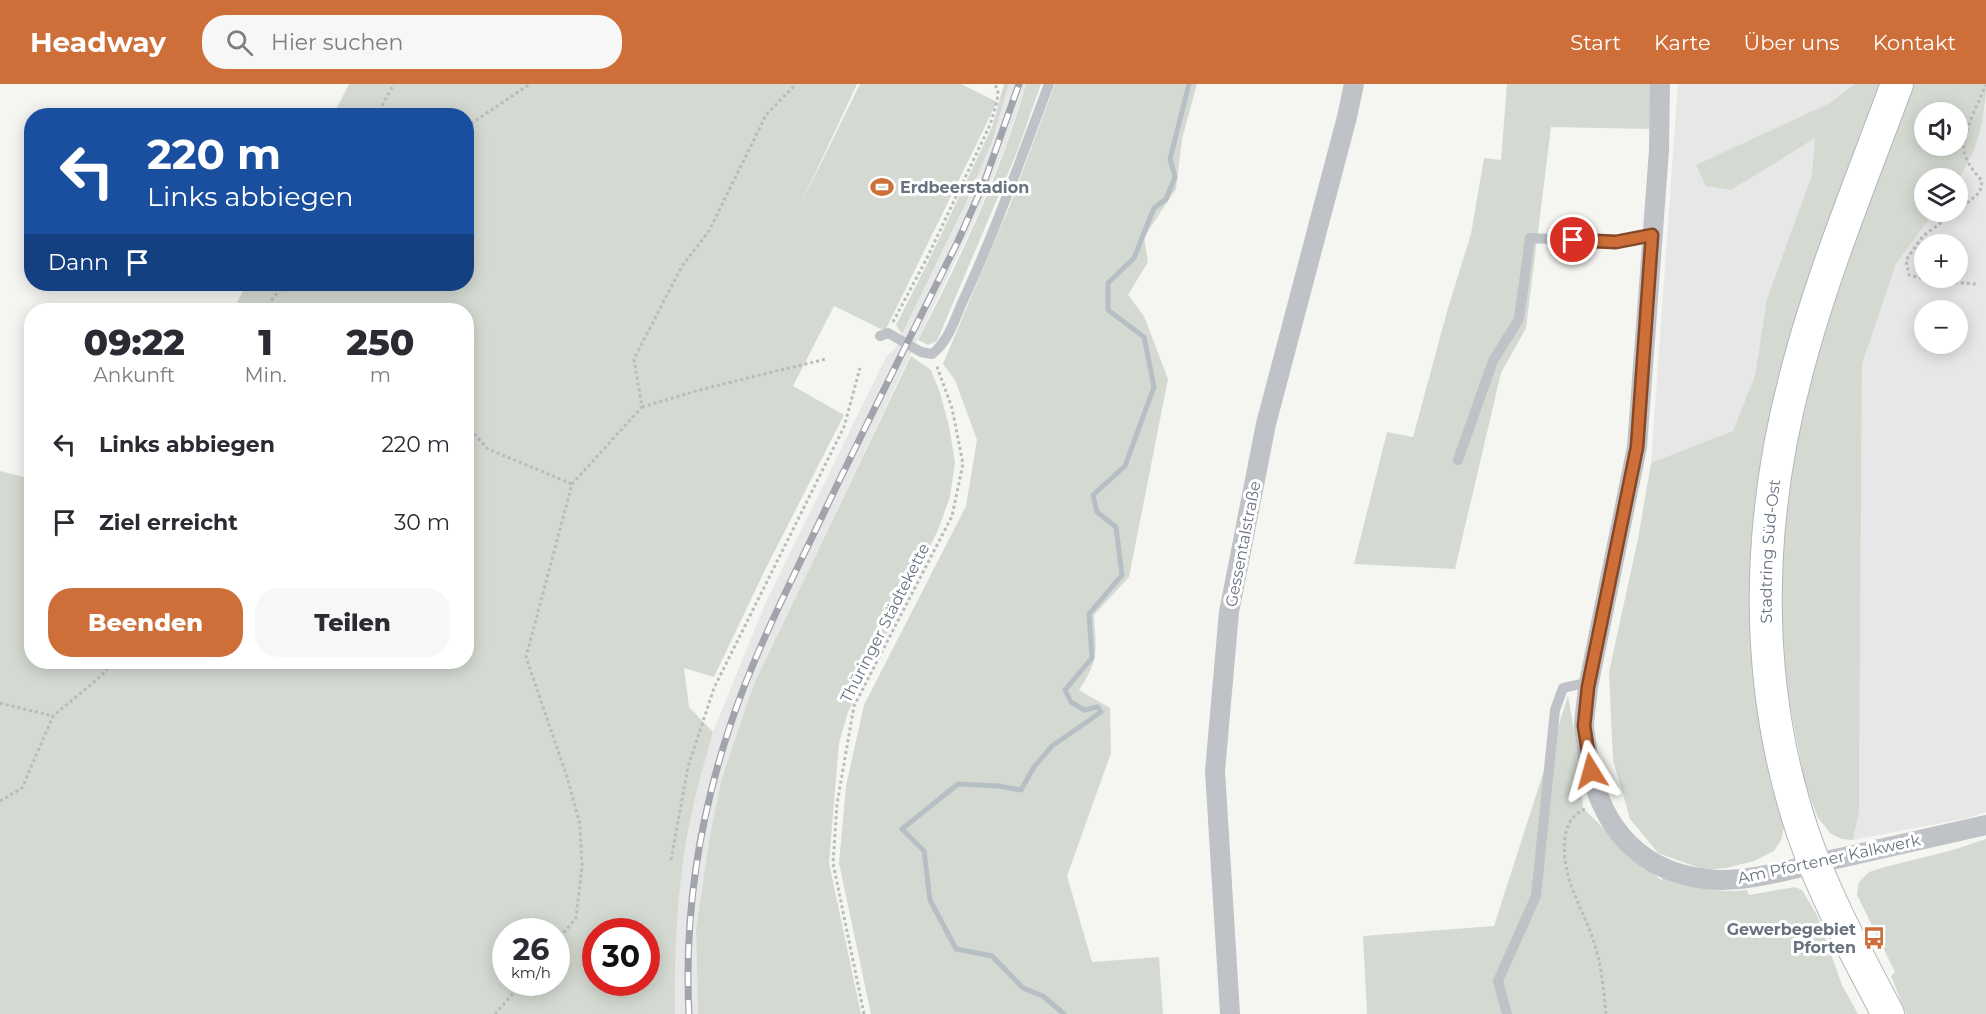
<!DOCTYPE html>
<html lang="de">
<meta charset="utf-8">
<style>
:root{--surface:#fff;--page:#f7f7f7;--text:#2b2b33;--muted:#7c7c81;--accent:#ce6f3a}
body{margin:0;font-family:Montserrat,sans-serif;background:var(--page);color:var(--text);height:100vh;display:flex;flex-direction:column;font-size:22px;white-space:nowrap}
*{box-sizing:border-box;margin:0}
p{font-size:20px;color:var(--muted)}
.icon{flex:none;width:33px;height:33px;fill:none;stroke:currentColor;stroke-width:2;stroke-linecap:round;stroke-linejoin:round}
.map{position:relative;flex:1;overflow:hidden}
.panel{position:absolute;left:24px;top:219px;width:450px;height:366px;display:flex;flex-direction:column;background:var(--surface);border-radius:24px;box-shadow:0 3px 15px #0003}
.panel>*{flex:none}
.hud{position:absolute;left:24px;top:24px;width:450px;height:183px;border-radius:24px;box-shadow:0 3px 15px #0003;background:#1a4fa0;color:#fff;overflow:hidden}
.controls{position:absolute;left:1914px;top:18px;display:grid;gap:12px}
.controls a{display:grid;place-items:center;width:54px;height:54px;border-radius:50%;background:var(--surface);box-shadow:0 3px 15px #0003;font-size:30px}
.speed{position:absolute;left:492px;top:834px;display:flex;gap:12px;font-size:30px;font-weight:700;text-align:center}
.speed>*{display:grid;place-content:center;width:78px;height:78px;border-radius:50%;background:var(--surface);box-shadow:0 3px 15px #0003;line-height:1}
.speed small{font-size:15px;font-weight:400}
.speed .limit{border:9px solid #d22;background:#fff;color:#111}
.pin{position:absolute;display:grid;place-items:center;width:51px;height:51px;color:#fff;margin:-26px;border:3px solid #fff;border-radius:50%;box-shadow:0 2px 6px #0007}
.me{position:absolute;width:66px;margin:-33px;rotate:352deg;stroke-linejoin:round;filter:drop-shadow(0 0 4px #0008)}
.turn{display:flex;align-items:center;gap:21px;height:126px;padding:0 24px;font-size:27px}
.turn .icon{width:78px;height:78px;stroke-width:2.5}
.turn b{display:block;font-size:42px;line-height:51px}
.then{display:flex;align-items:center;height:57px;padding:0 24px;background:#0003;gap:12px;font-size:22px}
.eta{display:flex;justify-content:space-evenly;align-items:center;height:102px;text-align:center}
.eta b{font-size:36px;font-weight:800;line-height:42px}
.cta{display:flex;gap:12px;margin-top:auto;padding:12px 24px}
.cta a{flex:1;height:69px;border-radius:24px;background:var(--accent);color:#fff;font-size:24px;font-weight:800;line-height:69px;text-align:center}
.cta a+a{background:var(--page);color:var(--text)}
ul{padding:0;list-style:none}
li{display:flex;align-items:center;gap:18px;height:78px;padding:0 24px}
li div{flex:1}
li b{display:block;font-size:22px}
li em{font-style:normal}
header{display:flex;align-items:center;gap:36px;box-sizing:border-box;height:84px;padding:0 30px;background:var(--accent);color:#fff}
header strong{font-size:28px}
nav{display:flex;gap:33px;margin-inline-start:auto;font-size:21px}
.search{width:420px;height:54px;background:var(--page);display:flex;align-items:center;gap:15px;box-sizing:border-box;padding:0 21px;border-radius:24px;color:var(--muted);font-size:22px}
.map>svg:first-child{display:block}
.built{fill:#e6e7e6;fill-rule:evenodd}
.green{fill:#d4dad2;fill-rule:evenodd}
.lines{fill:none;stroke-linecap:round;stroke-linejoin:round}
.stream{stroke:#b6bfc4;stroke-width:5}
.primary-casing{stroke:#b3b6ba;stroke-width:34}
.path{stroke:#b9bbbe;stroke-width:3;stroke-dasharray:3 3;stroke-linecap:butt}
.lane{stroke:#bfc2c6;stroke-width:10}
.street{stroke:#bfc2c6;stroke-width:20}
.primary{stroke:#fff;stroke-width:32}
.rail-casing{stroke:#a1a5ab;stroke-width:7}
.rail{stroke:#fff;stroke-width:4.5;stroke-dasharray:14;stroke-linecap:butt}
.route-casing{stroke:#864826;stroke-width:15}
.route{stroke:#ce6f3a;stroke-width:10}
.labels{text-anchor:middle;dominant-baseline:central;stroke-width:6;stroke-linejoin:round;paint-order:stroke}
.poi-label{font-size:16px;font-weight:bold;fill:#687280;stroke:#fff;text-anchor:start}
.street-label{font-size:16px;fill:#687280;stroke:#fff}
</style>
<header>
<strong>Headway</strong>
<div class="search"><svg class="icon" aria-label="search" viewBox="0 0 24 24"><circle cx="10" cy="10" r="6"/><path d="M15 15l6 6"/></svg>Hier suchen</div>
<nav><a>Start</a><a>Karte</a><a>Über uns</a><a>Kontakt</a></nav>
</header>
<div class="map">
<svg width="1986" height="930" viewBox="0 0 1986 930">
<rect width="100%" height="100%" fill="#f5f5f2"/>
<path class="built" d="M1009,0H1026L1007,58L979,127L754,600L696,845L698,930H675L674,868L681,793L693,720L713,648L765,520L886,273L895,265L964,123L992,58Z
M1678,0H1870L1760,372L1651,379Z
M1986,23V728L1967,734L1853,756L1859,728L1862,280L1896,180L1932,128H1958V95L1968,81ZM1924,160H1958V194H1924ZM1924,226H1958V260H1924Z"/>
<path class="green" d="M349,0H857L799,124L860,0H961L997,18L885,247L834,222L793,302L844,331L764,488L714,593L684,584L689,623L713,648C707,672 699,695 694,719C678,788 674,860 675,930H0V387L31,395L32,578H466V226H233L247,200H466V32L333,31ZM506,848H556V898H506ZM596,848H646V898H596Z
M1004,0H1009L992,58L964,123L902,250L896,241L930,174L992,43Z
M1026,0H1041L1017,68L937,257L928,261L918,256C960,175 1001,89 1026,0Z
M1055,0H1197L1182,55L1176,105L1144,153L1148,178L1128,211L1144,232L1168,295L1129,493L1094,531C1096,568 1100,574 1079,606L1110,624L1111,669L1067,792L1092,878L1159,873L1163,930H871L839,779L846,702L864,621L966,422L977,356L955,296L943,280L1010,121Z
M1507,0H1653L1651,45L1551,43L1526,244L1501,289L1455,485L1354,480L1387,348L1413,353L1448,224L1471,150L1484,74L1501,76Z
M1855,0H1886L1778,322L1785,736L1782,754L1774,767L1754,777L1726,784L1705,786L1658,769L1630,735L1613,676L1609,588L1638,455L1651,379L1733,347L1755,292L1767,215L1812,91L1815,54L1731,106L1706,102L1696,81L1830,19Z
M1911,0H1986C1986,32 1977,69 1958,96L1924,94V128H1934L1896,180L1862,280L1859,728L1853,756L1842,755L1831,750L1818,734L1805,700L1788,611L1781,542L1782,431L1809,291ZM1924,28H1958V62H1924Z
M911,272L931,286L940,309L949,342L955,378L950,413L938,446L848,628L839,659L829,779L861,930H698L696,845L711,746L722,694L754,600Z
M1568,612L1579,674L1583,724L1623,764L1661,796L1665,792C1693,802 1717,810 1747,806L1749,811L1795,803L1802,806L1817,831L1842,901L1858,930H1367L1363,852L1494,842Z
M1986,755V930H1906L1891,892L1895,888L1857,811L1859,798L1869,788L1885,783L1953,766Z"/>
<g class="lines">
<path class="stream" d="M1064,930L1043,912L1023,904L992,872L956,865L930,816L924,767L902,745L958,700L999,702L1021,706L1034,683L1052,662L1101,628L1098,623L1084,626L1071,618L1065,606L1092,574L1089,530L1122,491L1116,443L1097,428L1093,411L1125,382L1154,303L1144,253L1108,226V199L1134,174L1154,124L1166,115L1175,93L1170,75L1189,0"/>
<g class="primary-casing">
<g id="primary">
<path id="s1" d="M1888,930C1857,871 1825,813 1803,749C1753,600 1756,442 1796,291C1821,193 1862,95 1897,0"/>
</g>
</g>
<path class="path" d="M376,32L394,0
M466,43L530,0
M1958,127L1980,108L1982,97C1975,89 1964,76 1964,64C1964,46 1979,17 1986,1
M1956,128L1923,152L1906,176L1909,191L1930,196L1976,200
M264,226L284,200
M893,238L927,174L990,41L997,18L998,8L995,0
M642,323L703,305L826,275
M466,341L488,365L572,400
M0,619L53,632
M0,717L22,704L53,632L101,592L113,578
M1585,725C1572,731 1567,740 1565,754C1560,796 1586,827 1596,865C1602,886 1604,909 1606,930
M671,776L688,683L714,604L844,343L860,284
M556,858L576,834L582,783L580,740L567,693L526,573L572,400L642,323L634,275L682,182L709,147L766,31L796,0
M495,930L523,898
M864,930L833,779L837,720L854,622L952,432L963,380L952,324L936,280"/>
<path class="lane" d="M880,252L888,249L921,268L932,270C948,258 954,237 962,219C995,148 1021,74 1049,0
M1458,376L1493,277L1519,235L1530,154L1615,158L1652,151
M1507,930L1498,897L1536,812L1555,626L1563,604L1589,598"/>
<path class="street" d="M1660,0L1659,66L1637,363L1588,603C1587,615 1585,628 1584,640C1584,650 1587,661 1588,671C1599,745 1643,793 1719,796C1748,797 1790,786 1818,779C1874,766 1930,754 1986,741
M1230,930L1215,687L1229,528L1266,340L1347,33L1354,0"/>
<use href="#primary" class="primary"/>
<g class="rail-casing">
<path id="rail" d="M689,930C684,834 699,736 729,645C752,574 786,508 818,441C863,346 911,252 958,157L984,99L1019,0"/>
</g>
<use href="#rail" class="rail"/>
</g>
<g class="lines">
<g class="route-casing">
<path id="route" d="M1573,156L1616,158L1652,151L1637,363L1588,603L1584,642L1591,687"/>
</g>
<use href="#route" class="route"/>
</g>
<defs>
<g id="stadium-bare" transform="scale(1.8)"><path d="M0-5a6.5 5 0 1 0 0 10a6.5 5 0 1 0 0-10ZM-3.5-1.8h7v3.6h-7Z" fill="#ce6f3a" stroke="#fff" stroke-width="2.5" paint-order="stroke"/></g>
<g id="bus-bare" transform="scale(1.8)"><path d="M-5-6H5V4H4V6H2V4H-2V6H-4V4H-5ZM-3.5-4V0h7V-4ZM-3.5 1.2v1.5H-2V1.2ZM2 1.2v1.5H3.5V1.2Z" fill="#ce6f3a" stroke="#fff" stroke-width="2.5" paint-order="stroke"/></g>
</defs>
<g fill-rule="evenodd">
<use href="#stadium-bare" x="882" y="103"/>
<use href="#bus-bare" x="1874" y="854"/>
</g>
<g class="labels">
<g class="poi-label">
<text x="900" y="103">Erdbeerstadion</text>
<text x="1856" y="845" text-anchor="end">Gewerbegebiet<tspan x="1856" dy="18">Pforten</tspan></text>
</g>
<g class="street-label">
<text transform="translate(1243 460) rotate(-79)">Gessentalstraße</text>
<text stroke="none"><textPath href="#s1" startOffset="486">Stadtring Süd-Ost</textPath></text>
<text transform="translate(885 539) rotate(-63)">Thüringer Städtekette</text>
<text transform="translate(1829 775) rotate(-12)">Am Pfortener Kalkwerk</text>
</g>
</g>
</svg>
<div class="controls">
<a><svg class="icon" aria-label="sound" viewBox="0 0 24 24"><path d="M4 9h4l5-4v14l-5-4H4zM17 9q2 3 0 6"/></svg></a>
<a><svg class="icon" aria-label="layers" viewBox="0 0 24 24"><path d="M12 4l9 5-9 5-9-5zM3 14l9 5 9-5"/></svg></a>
<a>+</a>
<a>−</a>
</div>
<div class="speed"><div>26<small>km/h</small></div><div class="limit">30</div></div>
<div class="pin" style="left:1573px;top:156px;background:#d93025"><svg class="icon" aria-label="arrive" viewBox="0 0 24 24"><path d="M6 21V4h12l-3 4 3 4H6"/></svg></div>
<svg class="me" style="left:1591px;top:687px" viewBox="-20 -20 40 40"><path d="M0-17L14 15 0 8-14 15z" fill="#ce6f3a" stroke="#fff" stroke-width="4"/></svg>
<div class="hud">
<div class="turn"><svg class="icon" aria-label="left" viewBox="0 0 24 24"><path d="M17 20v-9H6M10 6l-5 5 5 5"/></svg><div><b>220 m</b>Links abbiegen</div></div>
<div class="then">Dann<svg class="icon" aria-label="arrive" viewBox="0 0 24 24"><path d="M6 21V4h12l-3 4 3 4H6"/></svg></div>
</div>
<section class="panel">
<div class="eta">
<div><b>09:22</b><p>Ankunft</p></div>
<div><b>1</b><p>Min.</p></div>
<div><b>250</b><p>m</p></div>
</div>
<ul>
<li><svg class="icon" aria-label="left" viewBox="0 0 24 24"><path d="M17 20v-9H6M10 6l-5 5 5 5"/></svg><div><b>Links abbiegen</b></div><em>220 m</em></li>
<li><svg class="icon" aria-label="arrive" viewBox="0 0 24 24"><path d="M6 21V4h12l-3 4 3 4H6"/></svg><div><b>Ziel erreicht</b></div><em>30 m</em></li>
</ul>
<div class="cta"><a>Beenden</a><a>Teilen</a></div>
</section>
</div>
